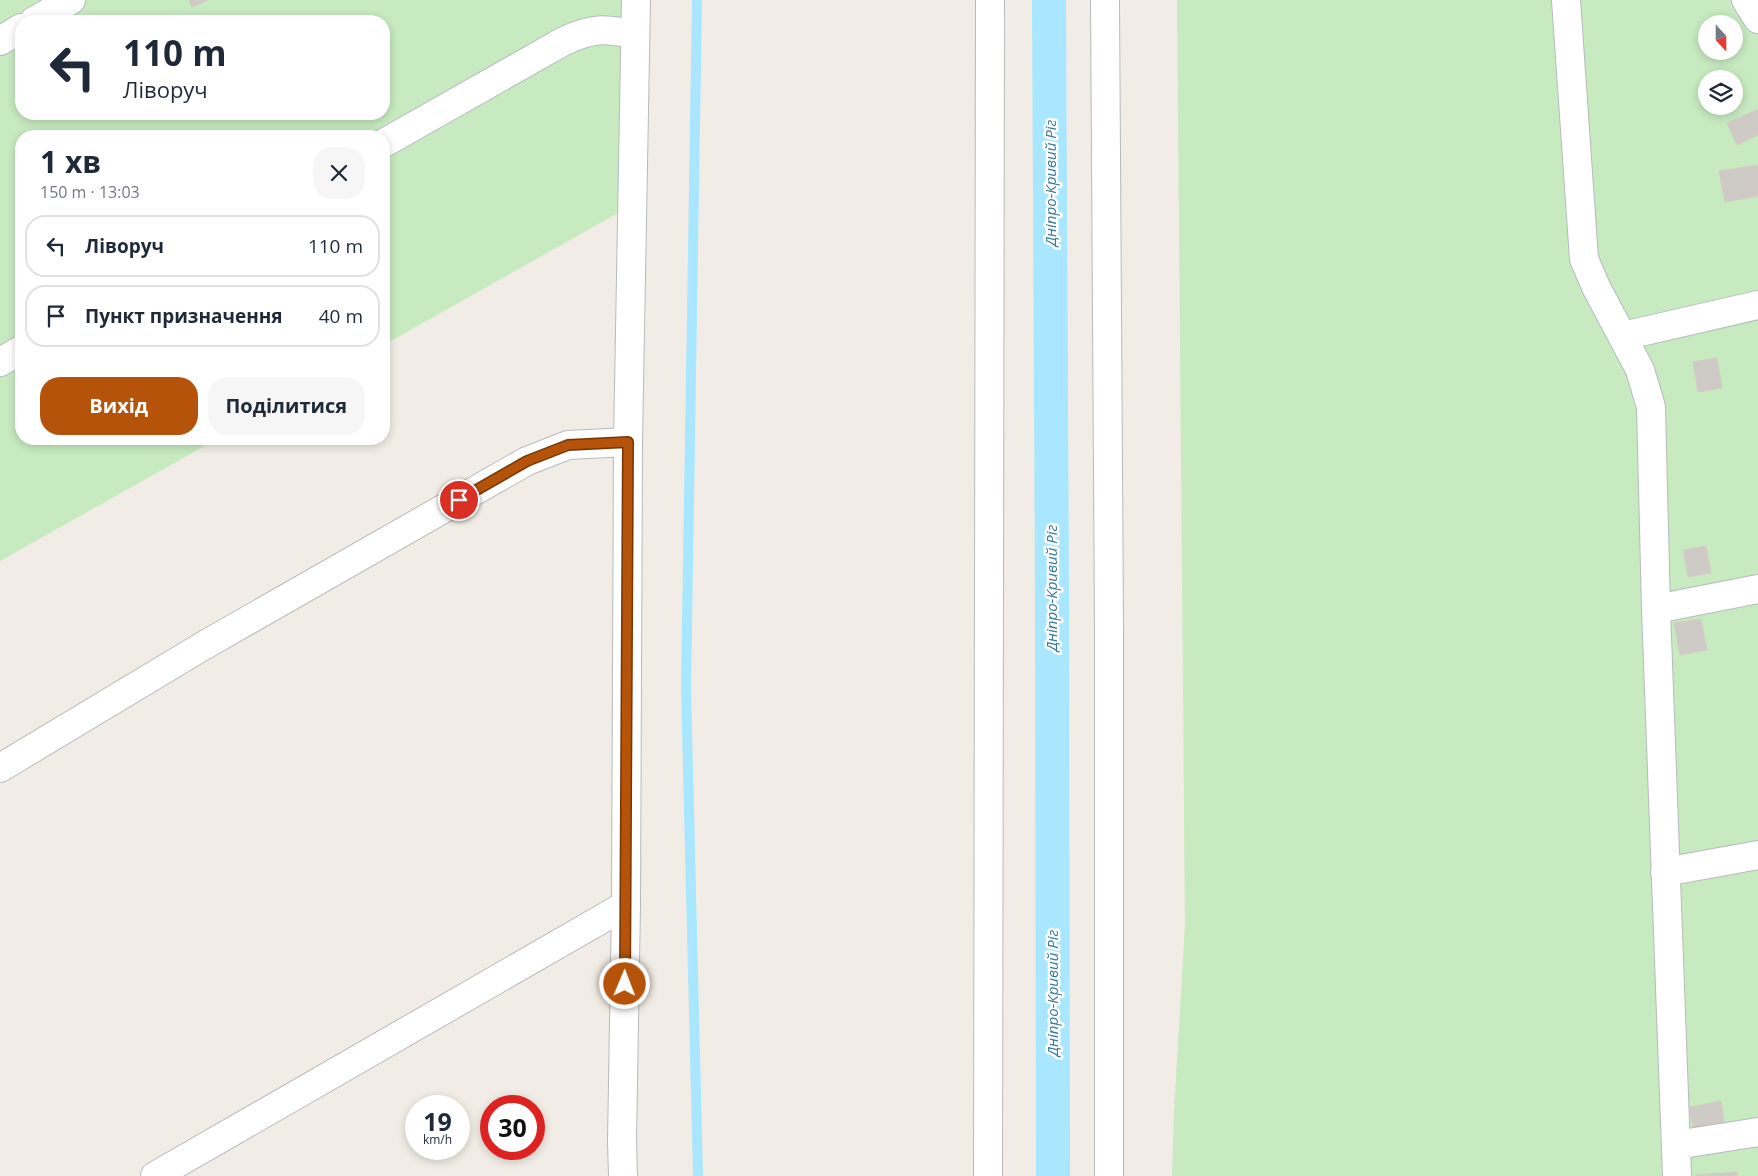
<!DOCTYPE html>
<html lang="uk">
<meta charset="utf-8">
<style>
:root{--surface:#fff;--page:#f6f6f7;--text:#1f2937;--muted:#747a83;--line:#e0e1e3;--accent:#b45309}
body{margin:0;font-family:"Open Sans",sans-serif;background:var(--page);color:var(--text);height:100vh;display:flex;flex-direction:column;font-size:19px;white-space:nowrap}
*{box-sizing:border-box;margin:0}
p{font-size:16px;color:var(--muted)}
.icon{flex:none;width:28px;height:28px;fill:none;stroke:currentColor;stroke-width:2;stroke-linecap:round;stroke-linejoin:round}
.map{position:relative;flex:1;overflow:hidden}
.side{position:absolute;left:15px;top:130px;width:375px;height:315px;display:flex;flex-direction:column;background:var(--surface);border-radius:20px;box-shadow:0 2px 8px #0003}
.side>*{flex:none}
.banner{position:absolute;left:15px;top:15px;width:375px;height:105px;border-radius:20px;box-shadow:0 2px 8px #0003;background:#fff;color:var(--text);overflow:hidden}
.needle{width:32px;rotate:159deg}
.fabs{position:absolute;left:1698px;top:15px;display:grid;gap:10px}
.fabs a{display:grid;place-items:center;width:45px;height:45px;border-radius:50%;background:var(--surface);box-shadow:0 2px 8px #0003;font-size:25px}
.speed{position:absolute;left:405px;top:1095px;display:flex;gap:10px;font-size:25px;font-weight:700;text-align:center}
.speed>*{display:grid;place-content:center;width:65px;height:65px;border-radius:50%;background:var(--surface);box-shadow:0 2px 8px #0003;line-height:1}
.speed small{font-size:12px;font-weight:400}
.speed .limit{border:8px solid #d22;background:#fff;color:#111}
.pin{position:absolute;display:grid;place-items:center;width:42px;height:42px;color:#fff;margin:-21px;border:2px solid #fff;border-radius:50%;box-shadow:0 1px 5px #0007}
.me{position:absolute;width:55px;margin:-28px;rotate:1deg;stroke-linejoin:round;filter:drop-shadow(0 0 4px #0008)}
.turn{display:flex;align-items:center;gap:18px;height:105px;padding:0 25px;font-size:22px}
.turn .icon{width:65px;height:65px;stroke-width:2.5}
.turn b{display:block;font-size:35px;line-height:42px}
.round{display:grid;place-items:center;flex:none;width:52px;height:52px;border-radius:20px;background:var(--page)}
.headline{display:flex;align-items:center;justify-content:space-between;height:85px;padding:0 25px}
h1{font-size:30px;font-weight:700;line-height:38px}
.button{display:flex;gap:10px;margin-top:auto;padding:10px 25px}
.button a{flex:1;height:58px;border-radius:20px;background:var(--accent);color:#fff;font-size:20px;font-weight:700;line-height:58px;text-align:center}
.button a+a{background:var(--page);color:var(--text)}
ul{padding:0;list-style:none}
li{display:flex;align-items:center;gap:15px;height:62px;margin:0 10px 8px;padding:0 15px;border:2px solid var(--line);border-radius:20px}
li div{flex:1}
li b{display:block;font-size:19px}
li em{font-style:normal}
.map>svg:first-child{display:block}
.green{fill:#c7eac1;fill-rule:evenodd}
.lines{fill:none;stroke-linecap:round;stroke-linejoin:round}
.stream{stroke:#a8e7ff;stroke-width:10}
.canal{stroke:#a8e7ff;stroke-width:34}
.building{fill:#cecac5;stroke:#d6cdc3}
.minor-casing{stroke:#b6babd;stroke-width:30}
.minor{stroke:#fff;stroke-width:28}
.route-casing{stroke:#753606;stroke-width:12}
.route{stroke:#b45309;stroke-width:9}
.labels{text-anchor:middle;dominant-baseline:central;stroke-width:5;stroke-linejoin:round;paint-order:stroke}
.water-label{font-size:15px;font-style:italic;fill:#34799f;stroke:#fff}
</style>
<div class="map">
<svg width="1758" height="1176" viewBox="0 0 1758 1176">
<rect width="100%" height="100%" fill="#f1ede6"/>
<path class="green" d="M0,0H636L632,205L384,345V136H21V439H217L0,561ZM21,21H384V114H21Z
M1177,0H1758V1176H1172L1174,1112L1185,924ZM1706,24H1734V51H1706ZM1706,79H1734V106H1706Z"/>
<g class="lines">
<path class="stream" d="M697,0L686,688L698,1176"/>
<path class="canal" d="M1049,0L1052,598L1053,1176"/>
</g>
<path class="building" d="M189,0H208L192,7Z
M1758,109V135L1737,145L1727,123Z
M1758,165V196L1725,202L1719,171Z
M1717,358L1722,388L1698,392L1693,362Z
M1706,546L1711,573L1688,577L1683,550Z
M1701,619L1707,650L1680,655L1674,623Z
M1721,1101L1725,1127L1694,1132L1689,1107Z
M1737,1172V1176H1696V1175Z"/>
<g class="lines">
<g class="minor-casing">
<path id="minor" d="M1105,0L1109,627V1176
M1566,0L1584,259L1596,287L1640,370L1651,407L1656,609L1677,1176
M1746,0L1758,19
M34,21L71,0
M0,41L21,28
M384,143L564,41C594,27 604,29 635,34
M1623,336L1758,305
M0,362L21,350
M1656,609L1758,589
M0,768L203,646L527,461L568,445L628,442
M1665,872L1758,855
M1676,1145L1758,1132
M155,1176L626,905
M623,1176L622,1142L626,905L628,442L636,0
M988,1176L990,0"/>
</g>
<use href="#minor" class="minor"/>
</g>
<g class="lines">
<g class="route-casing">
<path id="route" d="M459,500L527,461L568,445L628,442L625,984"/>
</g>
<use href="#route" class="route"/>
</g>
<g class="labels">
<g class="water-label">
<text transform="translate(1050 183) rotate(-90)">Дніпро-Кривий Ріг</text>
<text transform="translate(1051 588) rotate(-90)">Дніпро-Кривий Ріг</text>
<text transform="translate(1052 993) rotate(-90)">Дніпро-Кривий Ріг</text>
</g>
</g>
</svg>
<div class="fabs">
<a><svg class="needle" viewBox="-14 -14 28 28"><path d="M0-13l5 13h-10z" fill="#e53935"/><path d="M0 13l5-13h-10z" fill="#747a83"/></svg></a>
<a><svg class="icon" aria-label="layers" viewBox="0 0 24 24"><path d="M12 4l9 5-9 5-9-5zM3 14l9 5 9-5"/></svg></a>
</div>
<div class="speed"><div>19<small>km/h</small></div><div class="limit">30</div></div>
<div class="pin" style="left:459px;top:500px;background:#d93025"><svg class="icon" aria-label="arrive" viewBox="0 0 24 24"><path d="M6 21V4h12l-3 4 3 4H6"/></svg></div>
<svg class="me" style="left:625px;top:984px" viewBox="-20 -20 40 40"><circle r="17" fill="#b45309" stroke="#fff" stroke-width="3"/><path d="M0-11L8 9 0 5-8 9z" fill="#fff"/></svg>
<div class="banner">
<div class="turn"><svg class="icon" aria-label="left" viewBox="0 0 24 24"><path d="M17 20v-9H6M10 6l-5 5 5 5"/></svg><div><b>110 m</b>Ліворуч</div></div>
</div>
<section class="side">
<div class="headline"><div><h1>1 хв</h1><p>150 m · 13:03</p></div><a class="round"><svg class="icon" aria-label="close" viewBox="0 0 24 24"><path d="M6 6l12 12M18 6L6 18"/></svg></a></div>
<ul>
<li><svg class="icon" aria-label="left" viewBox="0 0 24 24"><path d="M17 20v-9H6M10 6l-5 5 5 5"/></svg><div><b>Ліворуч</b></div><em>110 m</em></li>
<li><svg class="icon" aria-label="arrive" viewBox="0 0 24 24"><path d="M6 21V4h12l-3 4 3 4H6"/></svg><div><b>Пункт призначення</b></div><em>40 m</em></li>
</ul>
<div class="button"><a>Вихід</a><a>Поділитися</a></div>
</section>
</div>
